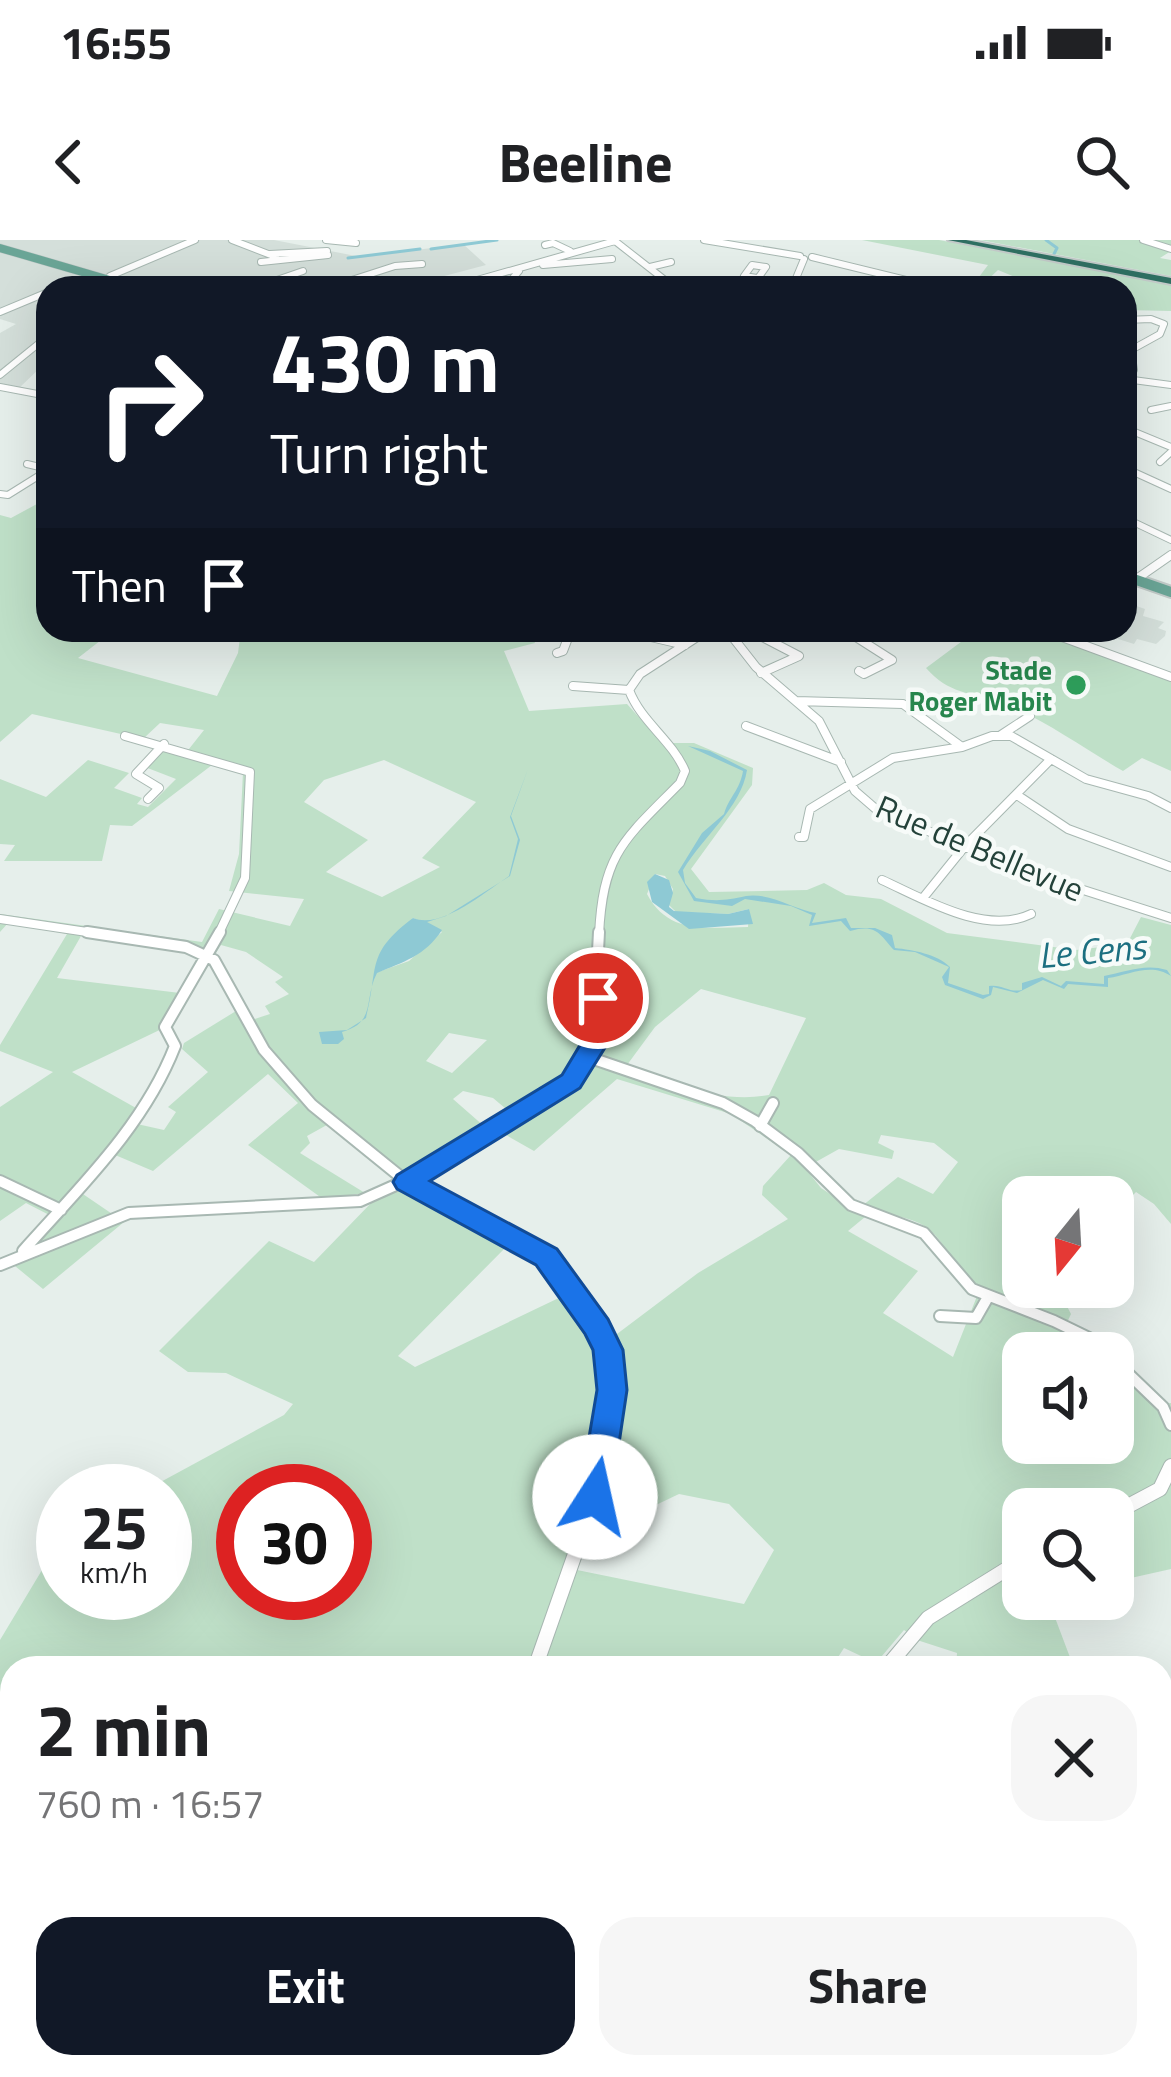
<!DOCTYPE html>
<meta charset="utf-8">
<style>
:root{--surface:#fff;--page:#f6f6f6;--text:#202124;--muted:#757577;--accent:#111827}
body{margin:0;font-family:"Titillium Web",sans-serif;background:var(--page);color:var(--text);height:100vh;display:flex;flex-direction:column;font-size:45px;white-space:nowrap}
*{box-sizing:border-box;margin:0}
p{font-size:39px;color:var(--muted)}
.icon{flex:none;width:66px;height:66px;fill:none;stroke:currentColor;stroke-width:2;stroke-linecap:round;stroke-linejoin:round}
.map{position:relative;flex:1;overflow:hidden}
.side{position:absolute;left:0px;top:1416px;width:1173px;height:423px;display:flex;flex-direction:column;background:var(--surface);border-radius:36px 36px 0 0;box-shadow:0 12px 48px #0002}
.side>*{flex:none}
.banner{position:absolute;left:36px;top:36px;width:1101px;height:366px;border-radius:36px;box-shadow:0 12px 48px #0002;background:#111827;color:#fff;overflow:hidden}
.needle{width:78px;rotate:198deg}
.buttons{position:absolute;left:1002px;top:936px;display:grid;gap:24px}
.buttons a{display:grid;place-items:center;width:132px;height:132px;border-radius:24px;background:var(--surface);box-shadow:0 12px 48px #0002;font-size:60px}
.speed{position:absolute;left:36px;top:1224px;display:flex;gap:24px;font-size:60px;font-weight:700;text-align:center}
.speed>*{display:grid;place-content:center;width:156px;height:156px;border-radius:50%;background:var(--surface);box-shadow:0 12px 48px #0002;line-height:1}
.speed small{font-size:30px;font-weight:400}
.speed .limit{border:18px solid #d22;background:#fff;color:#111}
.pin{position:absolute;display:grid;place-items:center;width:102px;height:102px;color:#fff;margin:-51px;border:6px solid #fff;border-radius:50%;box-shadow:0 3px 12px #0007}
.me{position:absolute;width:132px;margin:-66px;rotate:10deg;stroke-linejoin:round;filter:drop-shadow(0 0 9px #0008)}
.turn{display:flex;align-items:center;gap:42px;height:252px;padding:0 36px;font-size:54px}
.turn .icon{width:156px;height:156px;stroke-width:2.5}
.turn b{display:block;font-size:84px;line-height:102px}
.then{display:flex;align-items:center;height:114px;padding:0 36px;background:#0003;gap:24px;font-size:45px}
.round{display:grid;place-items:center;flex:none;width:126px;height:126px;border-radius:36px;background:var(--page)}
.headline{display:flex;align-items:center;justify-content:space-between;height:204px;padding:0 36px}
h1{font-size:72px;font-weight:700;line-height:90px}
.button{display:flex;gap:24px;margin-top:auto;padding:24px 36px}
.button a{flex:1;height:138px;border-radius:36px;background:var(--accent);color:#fff;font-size:48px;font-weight:700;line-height:138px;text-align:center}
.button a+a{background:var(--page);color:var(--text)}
.status{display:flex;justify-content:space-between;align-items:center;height:84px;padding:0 60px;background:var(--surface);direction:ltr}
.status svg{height:33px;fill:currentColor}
header{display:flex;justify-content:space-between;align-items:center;height:156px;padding:0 36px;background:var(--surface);font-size:54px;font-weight:700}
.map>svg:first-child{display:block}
.built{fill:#d4dfda}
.green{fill:#bfe0c8;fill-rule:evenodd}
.water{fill:#8ec9d4}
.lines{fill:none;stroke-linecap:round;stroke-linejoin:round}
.stream{stroke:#8ec9d4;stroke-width:3}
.minor-far3-casing{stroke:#a8b8b2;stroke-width:8}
.minor-far2-casing{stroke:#a8b8b2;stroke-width:10}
.minor-far1-casing{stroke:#a8b8b2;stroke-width:14}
.minor-casing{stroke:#a8b8b2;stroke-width:16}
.major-far1-casing{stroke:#c2cac8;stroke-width:9}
.major-casing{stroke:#c2cac8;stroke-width:14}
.highway-casing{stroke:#c2cac8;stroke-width:4}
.minor-far3{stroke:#fff;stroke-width:6}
.minor-far2{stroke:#fff;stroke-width:8}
.minor-far1{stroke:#fff;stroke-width:10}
.minor{stroke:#fff;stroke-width:14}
.major-far1{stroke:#6aa596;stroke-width:8}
.major{stroke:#6aa596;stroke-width:10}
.highway{fill:#2f6f62;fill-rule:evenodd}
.route{fill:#1a73e8;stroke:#114b97;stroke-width:3}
.leisure-dot{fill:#2e9e5b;stroke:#f7fbf9;stroke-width:4.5}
.labels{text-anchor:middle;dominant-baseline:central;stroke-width:9;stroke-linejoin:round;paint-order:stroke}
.far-leisure-label{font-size:27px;font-weight:bold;fill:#27864d;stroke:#f7fbf9;text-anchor:end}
.street-label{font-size:33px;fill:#24423a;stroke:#f7fbf9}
.water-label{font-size:36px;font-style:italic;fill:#1c6f80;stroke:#f7fbf9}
</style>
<div class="status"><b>16:55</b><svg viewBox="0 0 49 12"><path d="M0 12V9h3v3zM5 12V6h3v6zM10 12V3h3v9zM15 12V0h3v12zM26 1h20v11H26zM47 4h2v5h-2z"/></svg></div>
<header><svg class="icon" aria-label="back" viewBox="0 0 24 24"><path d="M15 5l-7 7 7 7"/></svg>Beeline<svg class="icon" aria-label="search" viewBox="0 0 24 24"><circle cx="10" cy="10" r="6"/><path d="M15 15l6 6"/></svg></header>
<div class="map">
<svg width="1171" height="1837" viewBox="0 0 1171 1837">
<rect width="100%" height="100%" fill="#e6efeb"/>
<path class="built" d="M0,0H274L361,17L463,4L486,25L399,48H48V128L41,127L18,149L0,145V93L16,84L0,79Z
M1125,362L1145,369L1143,376L1164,382L1158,388L1166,391L1165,396L1156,404L1137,399L1134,404L1090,390H1125Z"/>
<path class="green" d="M862,0H939L1171,44V71L1125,70V48H1041L998,30L981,46L973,45L988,25Z
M980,0H1171V11L1160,18L1171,20V36Z
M48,258V390H114L78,418L217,456L238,413L241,390C295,390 350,391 399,397L396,390H478L489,395L530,390L535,403L504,411L529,471L627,464L662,503H694L753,528L752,545L691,629L709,652L807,650L824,643L846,655L881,659L947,693L1076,710L1127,704L1141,677L1171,685V984L1154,964L1136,952L1113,976V957H1023V1047H1057L1071,1074L1063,1091L1098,1113H1023V1203H1113V1126L1155,1164L1171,1163V1329L1113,1342V1269H1023V1359H1048L1074,1428H956L957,1413L917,1400L904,1390L876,1423L844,1408L831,1428H12V1827H526L527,1837H0V1400L63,1295V1353H165V1251H144L284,1175L293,1164L226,1133L188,1132L159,1111L269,1001L314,1022L373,961L416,943L334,881L307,896L310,903L300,913L365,953L323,959L248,905L298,863L268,834L153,931L108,912L77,950L124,982L43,1049L15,1026L57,979L26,963L0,981V867L53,832L0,811V805L67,694L8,683L0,692V674L202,702L219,669L290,686L304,659L229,651L239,614L243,532L212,525L132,586L110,585L102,621H4L15,605L0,604V539L46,557L88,520L129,533L114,548L142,558L137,564L148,567L176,539L145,527L161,509L185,514L204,490L160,483L143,499L32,474L0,502V275L11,278ZM384,520L476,562L422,618L440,627L382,657L326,632L368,600L304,562L324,540ZM655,634L665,636L673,649L669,665L676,672L728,674L749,669L748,687C709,687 669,696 647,654ZM413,678L442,692L409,721L378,732ZM81,696L181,711L199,719L180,753L57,738ZM221,705L246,712L283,737L275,742L289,754L265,766L270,774L242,783L236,771L184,803L182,809L208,832L168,867L176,872L164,890L128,882L136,868L72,832L170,785ZM701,749L806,778L769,855C722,864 669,844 627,825L655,787ZM449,793L487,800L452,833L426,821ZM617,839L731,874L791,915L763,946L762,955L788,979L698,1033L609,1100L557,1015L420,942L493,894L453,859L463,851L493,858L518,879L499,891L534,911ZM881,895L934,903L958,922L933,954L898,937L862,966C880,974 901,975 919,983C947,996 953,1034 981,1046L953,1117L883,1073L918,1031L848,991L865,977L821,948L805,928L839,909L892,919L894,911L878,903ZM509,1004L544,1025L565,1055L415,1127L398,1116ZM243,1251H345V1353H243ZM679,1254L729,1264L774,1310L744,1364L577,1330L596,1264L639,1273Z
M977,390H1039L1171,440V531L1142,518L1123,531C1086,510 1039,476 1000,462C969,452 949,454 926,428Z
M1161,1594L1171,1596V1837H855L856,1827H1161Z
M546,1827H799L800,1837H547Z"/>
<path class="water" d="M688,506L710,511L747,530C741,568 704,595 683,630L685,643L696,658C717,662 727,660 746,656C769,652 795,670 816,673L812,683L846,678L851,688H875L892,695L895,708C913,710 937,714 950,727L948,743L983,755L989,754V746C1002,744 1009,753 1022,750V743L1042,737L1061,746L1066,741L1104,744V736C1125,732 1145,723 1167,730L1171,736C1151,722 1129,735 1108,738V747L1068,744L1064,749L1043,740L1017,753L993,747L991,755L983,759L945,745L942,737L949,727L915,712L894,710C880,695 877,683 850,691L841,681L809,686L812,675L791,666L745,659L732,666L694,661L678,632L702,593L724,574C729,557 740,550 743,531Z
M528,529L511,576L520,600L510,636L446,676L427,682L442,690C425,716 403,722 377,733C363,760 377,782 342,792L344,799L338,804H322L319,792L347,790L366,778C379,727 365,714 413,678C442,690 486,651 509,636L518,599L510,577Z
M655,634L669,640L673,653L669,667L674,671L728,674L749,669L753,684L689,689L652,662L647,642Z"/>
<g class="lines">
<path class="stream" d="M1046,0L1057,8L1054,14
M431,9L497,0
M348,18L420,9"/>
<g class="minor-far3-casing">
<path id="minor-far3" d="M232,0L276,17
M326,0L356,3
M704,0L800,16
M1143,0L1171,9
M545,5L553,3L570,11
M270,14L327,11
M812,17L910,41L986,48
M261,22L328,15
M543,25L612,19
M650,27L671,22
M110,36L195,0
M226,43L238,48
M74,48L98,40
M254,48L303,31
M327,48L395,26L422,24
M449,48L615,1L670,44
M504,48L519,31
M637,48L683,42L712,48
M751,48L766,27L752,25L744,36L757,38
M792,48L804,19
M834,48H846
M0,72L48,52
M1125,80L1151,79L1164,84L1160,94L1131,110L1134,130L1129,136
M0,135L48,96
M1133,140L1171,145
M0,147L48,156
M1151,170L1171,166
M1125,188L1171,207
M1160,222L1171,212
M27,224L48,229
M1125,228L1171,249
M0,254L8,255L48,230
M1125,278L1171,300"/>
</g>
<g class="minor-far2-casing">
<path id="minor-far2" d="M1135,340L1171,315
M621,390L685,405
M727,390L756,427L819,481L855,551L877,570L1030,633L1171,678
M749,390L799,416L761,433
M845,390L892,420L864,434L859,431
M1043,390L1171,437
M557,413L563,411L571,390
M573,446L629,450
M796,461L903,464L962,507L893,518L810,569L804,597H799
M746,486L841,522
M1001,495L1030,476
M125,496L250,532L245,638L218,695
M962,507L992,496H1011L1086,539L1148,556L1171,568
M1017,555L1068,589L1171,627
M148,559L159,548L136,534L164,504
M882,640C924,659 985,696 1031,674
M923,658L965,606L1051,519
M0,679L107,695
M599,695C603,612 625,599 680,543L685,531C672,500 641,482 629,450L640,434L708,390"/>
</g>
<g class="minor-far1-casing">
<path id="minor-far1" d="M87,692L186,707L214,720L264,810L312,865L407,942L547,1017L604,1099L612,1150L605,1196
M588,817L723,863L755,881L798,913L851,965L924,993L972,1049L1054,1081L1089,1098L1106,1113
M760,886L773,863
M0,941L61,970
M23,1011C79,948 144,886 175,806L165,787L220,692
M0,1025L129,973L360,961L425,932L564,847L584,826L593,806L599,692
M940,1076L976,1078L988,1057
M1113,1119L1163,1167L1171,1185"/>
</g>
<g class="minor-casing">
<path id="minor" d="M1113,1274L1160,1249L1171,1226
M535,1428L595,1257L605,1193
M886,1428L928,1378L1023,1319
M533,1827V1837
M848,1827L849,1837"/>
</g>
<g class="major-far1-casing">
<path id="major-far1" d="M0,8L137,48"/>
</g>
<g class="major-casing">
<path id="major" d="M1125,336L1171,352"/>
</g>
<g class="highway-casing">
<path id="highway" d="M948,0H966L1171,38V44Z"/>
</g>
<use href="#minor-far3" class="minor-far3"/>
<use href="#minor-far2" class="minor-far2"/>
<use href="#minor-far1" class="minor-far1"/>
<use href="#minor" class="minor"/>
<use href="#major-far1" class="major-far1"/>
<use href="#major" class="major"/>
<use href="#highway" class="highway"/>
</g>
<path class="route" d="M598,750L610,758L606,806L580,848L430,941L557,1009L608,1079L623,1110L627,1150L611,1257L606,1267L595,1271L584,1267L579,1257L597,1150L593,1110L585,1094L536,1025L397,949L393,942L397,935L562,835L580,805L585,758Z"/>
<circle class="leisure-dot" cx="1076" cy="445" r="12"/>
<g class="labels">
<g class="far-leisure-label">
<text x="1052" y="429">Stade<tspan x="1052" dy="31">Roger Mabit</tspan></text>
</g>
<g class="street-label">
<text transform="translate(980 608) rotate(23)">Rue de Bellevue</text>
</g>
<g class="water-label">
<text transform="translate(1092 710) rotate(-5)">Le Cens</text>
</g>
</g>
</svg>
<div class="buttons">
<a><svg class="needle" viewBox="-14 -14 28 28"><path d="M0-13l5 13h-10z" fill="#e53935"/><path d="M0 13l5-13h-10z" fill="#757577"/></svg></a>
<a><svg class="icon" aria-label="sound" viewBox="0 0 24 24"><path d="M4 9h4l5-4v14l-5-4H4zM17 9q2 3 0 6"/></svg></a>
<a><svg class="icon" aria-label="search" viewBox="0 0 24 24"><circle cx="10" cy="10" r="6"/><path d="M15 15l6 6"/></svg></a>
</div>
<div class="speed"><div>25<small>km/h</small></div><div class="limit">30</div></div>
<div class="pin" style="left:598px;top:758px;background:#d93025"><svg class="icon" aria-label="arrive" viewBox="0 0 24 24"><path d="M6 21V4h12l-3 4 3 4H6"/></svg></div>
<svg class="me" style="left:595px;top:1257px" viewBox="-20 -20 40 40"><circle r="19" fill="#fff"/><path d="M0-13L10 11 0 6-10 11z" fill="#1a73e8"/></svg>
<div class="banner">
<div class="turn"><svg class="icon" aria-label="right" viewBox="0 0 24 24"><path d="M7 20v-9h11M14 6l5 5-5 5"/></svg><div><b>430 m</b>Turn right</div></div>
<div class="then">Then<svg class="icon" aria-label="arrive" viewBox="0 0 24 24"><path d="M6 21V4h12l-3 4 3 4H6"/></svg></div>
</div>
<section class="side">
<div class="headline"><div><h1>2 min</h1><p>760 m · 16:57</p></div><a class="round"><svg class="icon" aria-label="close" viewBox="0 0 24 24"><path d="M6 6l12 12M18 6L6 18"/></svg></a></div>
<div class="button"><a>Exit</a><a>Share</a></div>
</section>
</div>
